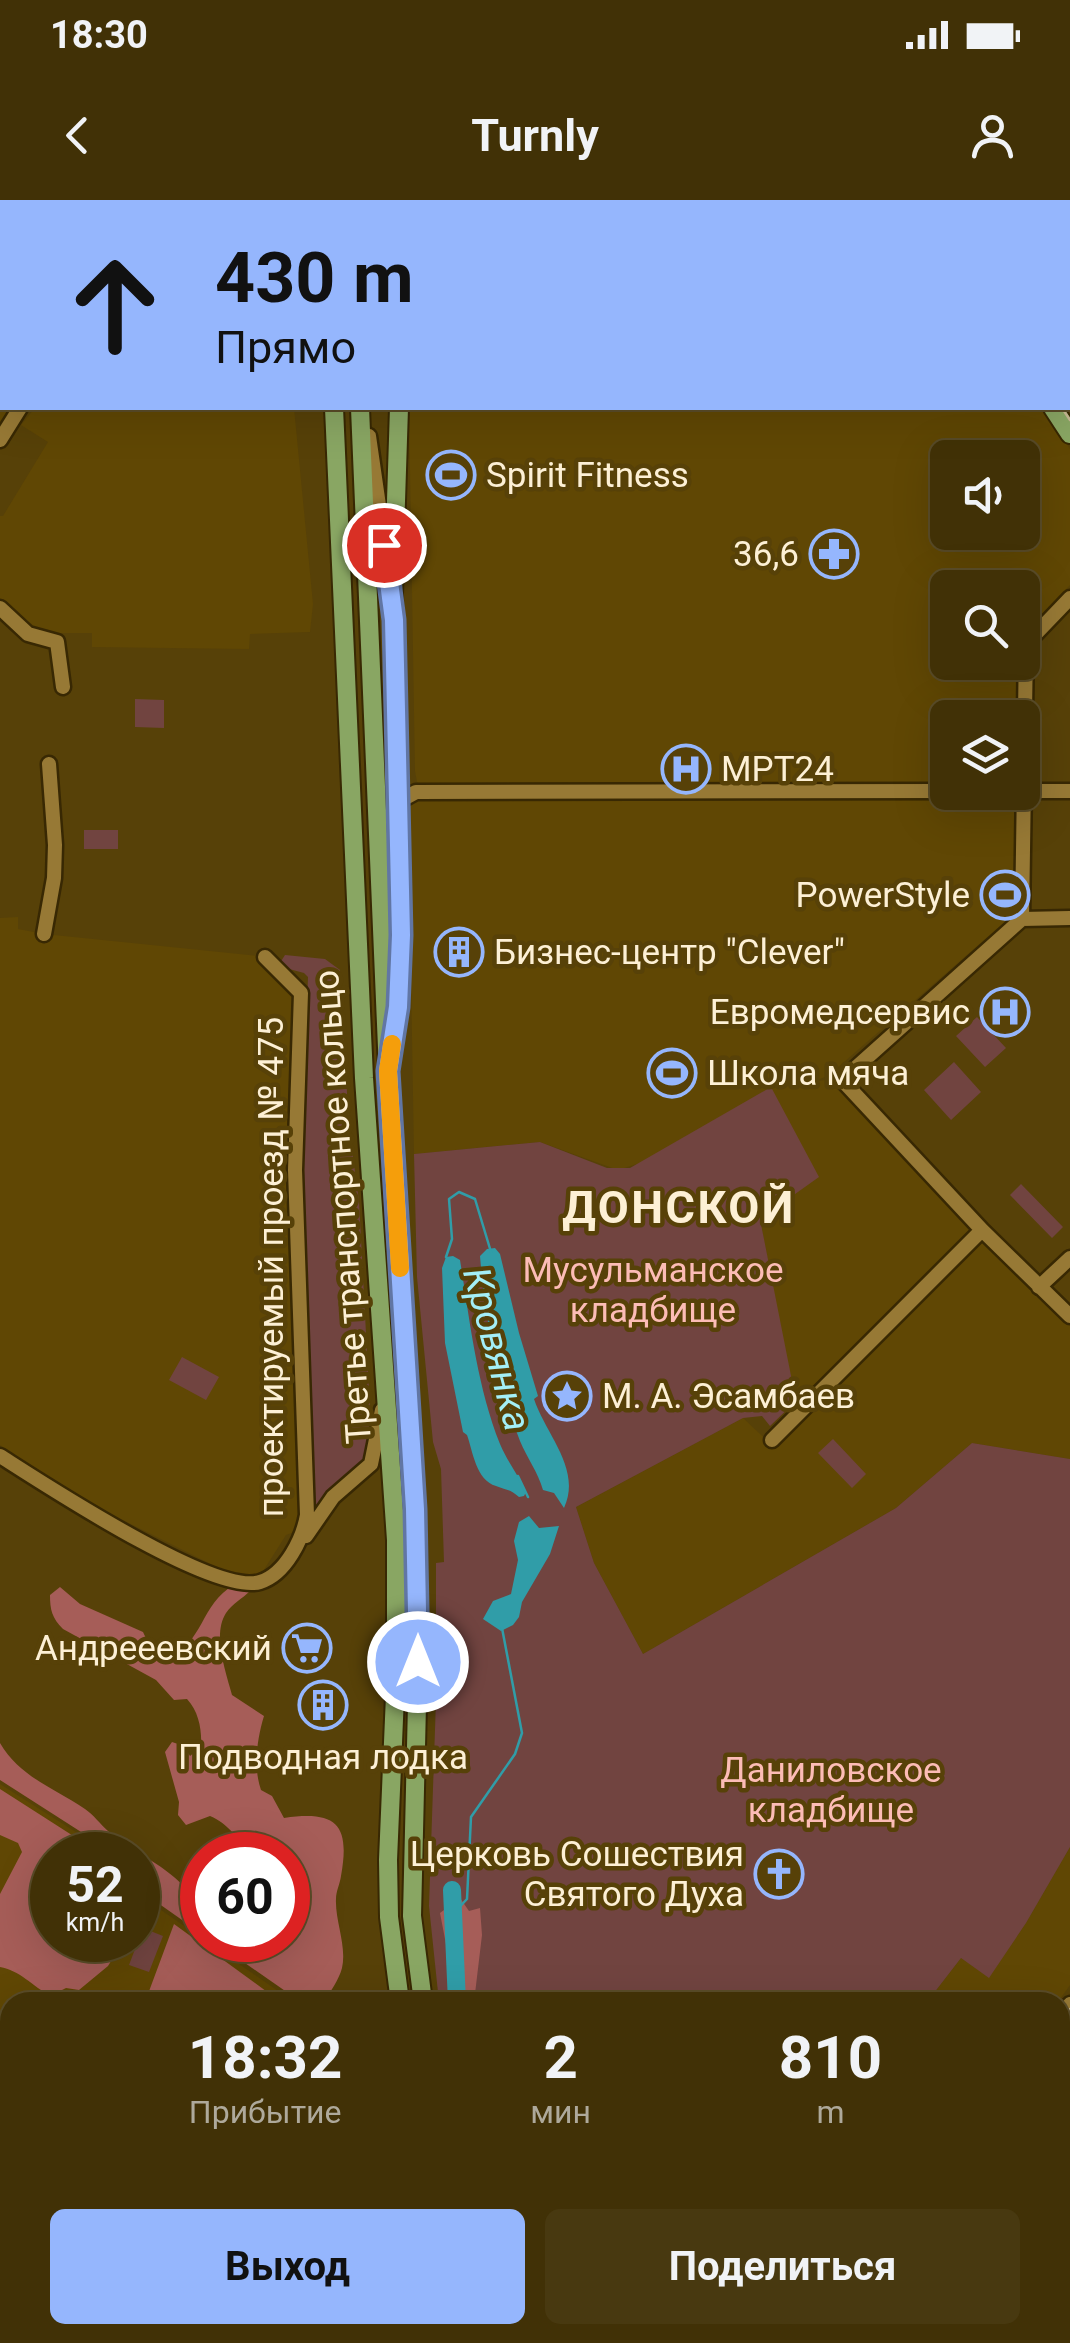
<!DOCTYPE html>
<html lang="ru">
<meta charset="utf-8">
<style>
:root{--surface:#413106;--page:#483910;--text:#f1f3f6;--muted:#aea99b;--line:#5a4c28;--accent:#95b6fd}
body{margin:0;font-family:Roboto,sans-serif;background:var(--page);color:var(--text);height:100vh;display:flex;flex-direction:column;font-size:38px;white-space:nowrap}
*{box-sizing:border-box;margin:0}
p{font-size:32px;color:var(--muted)}
.icon{flex:none;width:55px;height:55px;fill:none;stroke:currentColor;stroke-width:2;stroke-linecap:round;stroke-linejoin:round}
.map{position:relative;flex:1;overflow:hidden}
.side{position:absolute;left:0px;top:1792px;width:1070px;height:352px;display:flex;flex-direction:column;background:var(--surface);border-radius:30px 30px 0 0;box-shadow:0 10px 40px #0002,0 0 0 2px var(--line)}
.side>*{flex:none}
.top-card{position:absolute;left:0px;top:0px;width:1070px;height:210px;box-shadow:0 10px 40px #0002,0 0 0 2px var(--line);background:#95b6fd;color:#111;overflow:hidden}
.fabs{position:absolute;left:930px;top:240px;display:grid;gap:20px}
.fabs a{display:grid;place-items:center;width:110px;height:110px;border-radius:15px;background:var(--surface);box-shadow:0 10px 40px #0002,0 0 0 2px var(--line);font-size:50px}
.speed{position:absolute;left:30px;top:1632px;display:flex;gap:20px;font-size:50px;font-weight:700;text-align:center}
.speed>*{display:grid;place-content:center;width:130px;height:130px;border-radius:50%;background:var(--surface);box-shadow:0 10px 40px #0002,0 0 0 2px var(--line);line-height:1}
.speed small{font-size:25px;font-weight:400}
.speed .limit{border:15px solid #d22;background:#fff;color:#111}
.pin{position:absolute;display:grid;place-items:center;width:85px;height:85px;color:#fff;margin:-42px;border:5px solid #fff;border-radius:50%;box-shadow:0 2px 10px #0007}
.me{position:absolute;width:110px;margin:-55px;rotate:0deg;stroke-linejoin:round;filter:drop-shadow(0 0 8px #0008)}
.turn{display:flex;align-items:center;gap:35px;height:210px;padding:0 50px;font-size:45px}
.turn .icon{width:130px;height:130px;stroke-width:2.5}
.turn b{display:block;font-size:70px;line-height:85px}
.eta{display:flex;justify-content:space-evenly;align-items:center;height:170px;text-align:center}
.eta b{font-size:60px;font-weight:700;line-height:70px}
.primary-button{display:flex;gap:20px;margin-top:auto;padding:20px 50px}
.primary-button a{flex:1;height:115px;border-radius:15px;background:var(--accent);color:#111;font-size:40px;font-weight:700;line-height:115px;text-align:center}
.primary-button a+a{background:var(--page);color:var(--text)}
.status{display:flex;justify-content:space-between;align-items:center;height:70px;padding:0 50px;background:var(--surface);direction:ltr}
.status svg{height:28px;fill:currentColor}
header{display:flex;justify-content:space-between;align-items:center;height:130px;padding:0 50px;background:var(--surface);font-size:45px;font-weight:700}
.map>svg:first-child{display:block}
.built{fill:#604704;fill-rule:evenodd}
.green{fill:#714440}
.forest{fill:#a65d58}
.water{fill:#309da8}
.lines{fill:none;stroke-linecap:round;stroke-linejoin:round}
.stream{stroke:#309da8;stroke-width:2.5}
.river{stroke:#309da8;stroke-width:18}
.major-tunnel{stroke:#705b27;stroke-width:18;stroke-dasharray:18 9;stroke-linecap:butt}
.minor-casing{stroke:#382803;stroke-width:19}
.major-casing{stroke:#382803;stroke-width:22}
.minor{stroke:#977935;stroke-width:14}
.major{stroke:#89a663;stroke-width:18}
.tram{stroke:#c7b792;stroke-width:2.5}
.rail{stroke:#c7b792;stroke-width:2.5;stroke-dasharray:15 8;stroke-linecap:butt}
.route-casing{stroke:#6176a4;stroke-width:25}
.route{stroke:#95b6fd;stroke-width:18}
.slow{stroke:#f59e0b;stroke-width:18}
.labels{text-anchor:middle;dominant-baseline:central;stroke-width:9;stroke-linejoin:round;paint-order:stroke}
.poi-label{font-size:35px;fill:#fdf0d5;stroke:#574108;text-anchor:start}
.street-label{font-size:35px;fill:#fdf0d5;stroke:#574108}
.park-label{font-size:35px;fill:#fcbcb6;stroke:#574108}
.water-label{font-size:38px;font-style:italic;fill:#a3eff7;stroke:#574108}
.district-label{font-size:45px;font-weight:bold;letter-spacing:2.5px;fill:#fdf0d5;stroke:#574108}
</style>
<div class="status"><b>18:30</b><svg viewBox="0 0 49 12"><path d="M0 12V9h3v3zM5 12V6h3v6zM10 12V3h3v9zM15 12V0h3v12zM26 1h20v11H26zM47 4h2v5h-2z"/></svg></div>
<header><svg class="icon" aria-label="back" viewBox="0 0 24 24"><path d="M15 5l-7 7 7 7"/></svg>Turnly<svg class="icon" aria-label="person" viewBox="0 0 24 24"><circle cx="12" cy="8" r="4"/><path d="M4 21q1-7 8-7t8 7"/></svg></header>
<div class="map">
<svg width="1070" height="2143" viewBox="0 0 1070 2143">
<rect width="100%" height="100%" fill="#574108"/>
<path class="built" d="M0,0H158L2,2V208H19L0,233Z
M435,0H734L742,2H435Z
M35,208H294L313,404L310,432L250,434L249,449L92,447V433H39L0,400V316H3L48,242L21,225Z
M409,208H1044L1070,249V385L1023,434L1022,388H948V462L1016,463L1017,517L948,518L947,583L425,587L417,582L415,571ZM948,258H1022V332H948Z
M1017,600L1014,714L828,876L811,882L832,879L970,1024L971,1030L799,1204L788,1166L760,1019L646,961L618,970L540,942L414,954L408,601Z
M18,717V729L44,734L258,756L298,800L302,1329L286,1335L260,1376L223,1370L89,1303L0,1245V718Z
M980,1041H987L1070,1118V1259L972,1243L896,1308L643,1454L594,1363L576,1307L743,1218L776,1249Z
M0,1584L112,1655H52V1740H138V1694L294,1802H10V2135H113L108,2143H0Z
M1070,1647V1785L1058,1802H927L961,1758L989,1777L1026,1723Z
M1070,1968V2143H864L869,2135H1060V1976Z"/>
<path class="green" d="M135,499L164,500V528L135,527Z
M84,630H118V649H84Z
M285,755L325,759L340,770L349,928L359,1001L371,1228L367,1251L362,1262L329,1293L302,1329L294,1128L308,777L304,773L278,766Z
M977,817L1006,848L985,867L956,836Z
M954,862L981,892L951,920L924,890Z
M771,887L819,977L760,1019L796,1201L770,1226L762,1216L743,1218L576,1307L594,1363L643,1454L896,1308L972,1243L1070,1259V1647L1026,1723L989,1778L961,1758L927,1802H439L429,1706L436,1500V1363L444,1362L441,1269L433,1242L417,1077L414,954L540,942L607,968H630Z
M1021,984L1063,1027L1052,1038L1010,995Z
M182,1157L219,1177L206,1200L169,1180Z
M833,1239L866,1274L852,1288L818,1253Z
M143,1728L163,1736L149,1772L129,1765Z
M1065,1839L1070,1843V1892L1060,1881V1846Z
M0,1900L10,1906V1964L0,1983Z
M1063,2004L1070,2012V2047L1061,2055L1060,2007Z
M113,2135H454L457,2143H108Z
M671,2135H808L807,2138L816,2143H688Z"/>
<path class="forest" d="M234,1385L250,1391C242,1399 233,1403 226,1413C212,1435 226,1472 232,1495L264,1516C257,1539 253,1567 261,1590L272,1596L284,1618C338,1610 350,1626 341,1676C340,1684 336,1691 336,1699C335,1721 347,1746 342,1768C339,1780 330,1791 325,1802H301L212,1740H288V1655H269L260,1641L249,1647C234,1637 229,1624 210,1616L186,1625L178,1615L179,1602L165,1552L172,1542L184,1546L190,1556L201,1547C202,1530 199,1512 187,1499L174,1500L156,1480L63,1429C52,1418 50,1410 50,1395L60,1387L80,1404L143,1432L154,1455L166,1460C205,1442 200,1404 234,1385Z
M0,1543C20,1577 54,1588 85,1609C94,1615 100,1624 108,1631C144,1662 203,1677 202,1734L138,1689V1655H117L0,1580Z
M0,1589L103,1655H52V1740H124L108,1766L79,1790L66,1788L50,1796C33,1786 19,1770 0,1767V1694L22,1652L18,1643L0,1635Z
M460,1698L469,1711L480,1708L482,1735L474,1802H448L449,1760L440,1713Z
M174,1724L270,1794L264,1802H145Z
M0,1829L10,1830V1868L0,1882Z
M57,2135H109L105,2143H60Z
M117,2135H234L232,2143H112Z
M476,2135H564L569,2143H478Z"/>
<path class="water" d="M495,1048L500,1054L519,1133L538,1196L534,1199C546,1235 582,1269 564,1308L554,1293L543,1290C538,1272 527,1258 520,1241C497,1183 485,1118 480,1056L487,1049Z
M453,1056L460,1060C470,1122 477,1186 500,1244C507,1261 519,1276 526,1292L524,1296L519,1297C510,1289 506,1290 496,1286C476,1280 473,1252 467,1235L463,1232L445,1143L442,1068L446,1057Z
M529,1316L539,1328L559,1326L550,1354L522,1402L519,1417L513,1425L501,1431L483,1419L493,1401L511,1394L518,1360L514,1341L519,1322Z
M294,2135H416L422,2143H291Z"/>
<g class="lines">
<path class="stream" d="M446,1057L452,1039L449,999L459,992L475,999L491,1052
M518,1276L528,1297
M453,1714L467,1699L471,1617L515,1554L522,1533L502,1428"/>
<path class="river" d="M452,1690L457,1802
M514,2135L516,2143"/>
<path class="major-tunnel" d="M326,0L327,2
M356,0V2"/>
<g class="minor-casing">
<path id="minor" d="M276,0L280,2
M963,0L965,2
M171,2L173,0
M185,2L189,0
M1068,70L1070,69
M369,236L388,368
M0,240L20,208
M1070,398L1026,444L1022,719L842,880L982,1030L1070,1116
M0,408L28,434L57,442L63,487
M1022,591H1070
M396,603L416,592L948,591
M1022,719L1070,718
M44,734L54,678L55,645L49,564
M1039,1087L1070,1058
M772,1240L982,1030
M0,1256C44,1284 214,1396 260,1382C286,1374 303,1338 307,1315L295,970L301,793L265,757
M306,1336L333,1297L371,1264L382,1210
M1060,1818L1070,1804
M1060,1901L1070,1912
M855,2143L860,2135"/>
</g>
<g class="major-casing">
<path id="major" d="M302,0V2
M755,0L764,2
M826,0L835,2
M407,2L408,0
M420,2V0
M1068,192L1070,196
M334,208L364,878L396,1340V1472L388,1660L389,1717L400,1802
M360,208L388,871L417,1341L418,1462L412,1716L423,1802
M1053,208L1070,234
M394,836L398,807L401,735L393,394L399,208
M572,2135L577,2143
M600,2135L609,2143
M657,2135L674,2143"/>
</g>
<use href="#minor" class="minor"/>
<use href="#major" class="major"/>
<path class="tram" d="M780,0L789,2
M1062,208L1070,220
M1060,1824L1070,1809
M850,2143L855,2135"/>
<path class="rail" d="M114,2L116,0
M0,165L2,162"/>
</g>
<g class="lines">
<g class="route-casing">
<path id="route" d="M384,345L394,420L401,735L398,807L388,871L415,1309L418,1462"/>
</g>
<use href="#route" class="route"/>
<path class="slow" d="M392,844L388,871L400,1068"/>
</g>
<defs>
<g id="stadium-ring" transform="scale(2.5)"><circle r="9.5" fill="#574108" stroke="#95b6fd" stroke-width="1.5"/><path d="M0-5a6.5 5 0 1 0 0 10a6.5 5 0 1 0 0-10ZM-3.5-1.8h7v3.6h-7Z" fill="#95b6fd"/></g>
<g id="pharmacy-ring" transform="scale(2.5)"><circle r="9.5" fill="#574108" stroke="#95b6fd" stroke-width="1.5"/><path d="M-2-6h4v4h4v4h-4v4h-4v-4h-4v-4h4Z" fill="#95b6fd"/></g>
<g id="hospital-ring" transform="scale(2.5)"><circle r="9.5" fill="#574108" stroke="#95b6fd" stroke-width="1.5"/><path d="M-5-5h3v3.5h4V-5h3V5h-3V1.5h-4V5h-3Z" fill="#95b6fd"/></g>
<g id="building-ring" transform="scale(2.5)"><circle r="9.5" fill="#574108" stroke="#95b6fd" stroke-width="1.5"/><path d="M-4-6H4V6H1V3H-1V6H-4ZM-2.5-4.3h1.7v1.8h-1.7ZM.8-4.3h1.7v1.8H.8ZM-2.5-1h1.7V.8h-1.7ZM.8-1h1.7V.8H.8Z" fill="#95b6fd"/></g>
<g id="sight-ring" transform="scale(2.5)"><circle r="9.5" fill="#574108" stroke="#95b6fd" stroke-width="1.5"/><path d="M0-6L1.8-2.2L6-1.7L2.9 1.2L3.7 5.4L0 3.3L-3.7 5.4L-2.9 1.2L-6-1.7L-1.8-2.2Z" fill="#95b6fd"/></g>
<g id="supermarket-ring" transform="scale(2.5)"><circle r="9.5" fill="#574108" stroke="#95b6fd" stroke-width="1.5"/><path d="M-6-5.5h2.5l.6 2H6L4.5 2H-2.5L-4.4-4H-6ZM-1.5 3.2a1.3 1.3 0 1 0 .1 0ZM3 3.2a1.3 1.3 0 1 0 .1 0Z" fill="#95b6fd"/></g>
<g id="church-ring" transform="scale(2.5)"><circle r="9.5" fill="#574108" stroke="#95b6fd" stroke-width="1.5"/><path d="M-1.2-6h2.4v3.5h3.3v2.4h-3.3V6h-2.4V-.1h-3.3v-2.4h3.3Z" fill="#95b6fd"/></g>
</defs>
<g fill-rule="evenodd">
<use href="#stadium-ring" x="451" y="275"/>
<use href="#pharmacy-ring" x="834" y="354"/>
<use href="#hospital-ring" x="686" y="569"/>
<use href="#stadium-ring" x="1005" y="695"/>
<use href="#building-ring" x="459" y="752"/>
<use href="#hospital-ring" x="1005" y="812"/>
<use href="#stadium-ring" x="672" y="873"/>
<use href="#sight-ring" x="567" y="1196"/>
<use href="#supermarket-ring" x="307" y="1448"/>
<use href="#building-ring" x="323" y="1505"/>
<use href="#church-ring" x="779" y="1674"/>
</g>
<g class="labels">
<g class="poi-label">
<text x="486" y="275">Spirit Fitness</text>
<text x="799" y="354" text-anchor="end">36,6</text>
<text x="721" y="569">МРТ24</text>
<text x="970" y="695" text-anchor="end">PowerStyle</text>
<text x="494" y="752">Бизнес-центр "Clever"</text>
<text x="970" y="812" text-anchor="end">Евромедсервис</text>
<text x="707" y="873">Школа мяча</text>
<text x="602" y="1196">М. А. Эсамбаев</text>
<text x="272" y="1448" text-anchor="end">Андрееевский</text>
<text x="323" y="1557" text-anchor="middle">Подводная лодка</text>
<text x="744" y="1654" text-anchor="end">Церковь Сошествия<tspan x="744" dy="40">Святого Духа</tspan></text>
</g>
<g class="street-label">
<text transform="translate(343 1007) rotate(-94)">Третье транспортное кольцо</text>
<text transform="translate(271 1067) rotate(-90)">проектируемый проезд № 475</text>
</g>
<g class="park-label">
<text x="653" y="1070">Мусульманское<tspan x="653" dy="40">кладбище</tspan></text>
<text x="831" y="1570">Даниловское<tspan x="831" dy="40">кладбище</tspan></text>
</g>
<g class="water-label">
<text transform="translate(497 1149) rotate(75)">Кровянка</text>
</g>
<g class="district-label">
<text x="679" y="1007">ДОНСКОЙ</text>
</g>
</g>
</svg>
<div class="fabs">
<a><svg class="icon" aria-label="sound" viewBox="0 0 24 24"><path d="M4 9h4l5-4v14l-5-4H4zM17 9q2 3 0 6"/></svg></a>
<a><svg class="icon" aria-label="search" viewBox="0 0 24 24"><circle cx="10" cy="10" r="6"/><path d="M15 15l6 6"/></svg></a>
<a><svg class="icon" aria-label="layers" viewBox="0 0 24 24"><path d="M12 4l9 5-9 5-9-5zM3 14l9 5 9-5"/></svg></a>
</div>
<div class="speed"><div>52<small>km/h</small></div><div class="limit">60</div></div>
<div class="pin" style="left:384px;top:345px;background:#d93025"><svg class="icon" aria-label="arrive" viewBox="0 0 24 24"><path d="M6 21V4h12l-3 4 3 4H6"/></svg></div>
<svg class="me" style="left:418px;top:1462px" viewBox="-20 -20 40 40"><circle r="17" fill="#95b6fd" stroke="#fff" stroke-width="3"/><path d="M0-11L8 9 0 5-8 9z" fill="#fff"/></svg>
<div class="top-card">
<div class="turn"><svg class="icon" aria-label="ahead" viewBox="0 0 24 24"><path d="M12 20V5M6 11l6-6 6 6"/></svg><div><b>430 m</b>Прямо</div></div>
</div>
<section class="side">
<div class="eta">
<div><b>18:32</b><p>Прибытие</p></div>
<div><b>2</b><p>мин</p></div>
<div><b>810</b><p>m</p></div>
</div>
<div class="primary-button"><a>Выход</a><a>Поделиться</a></div>
</section>
</div>
